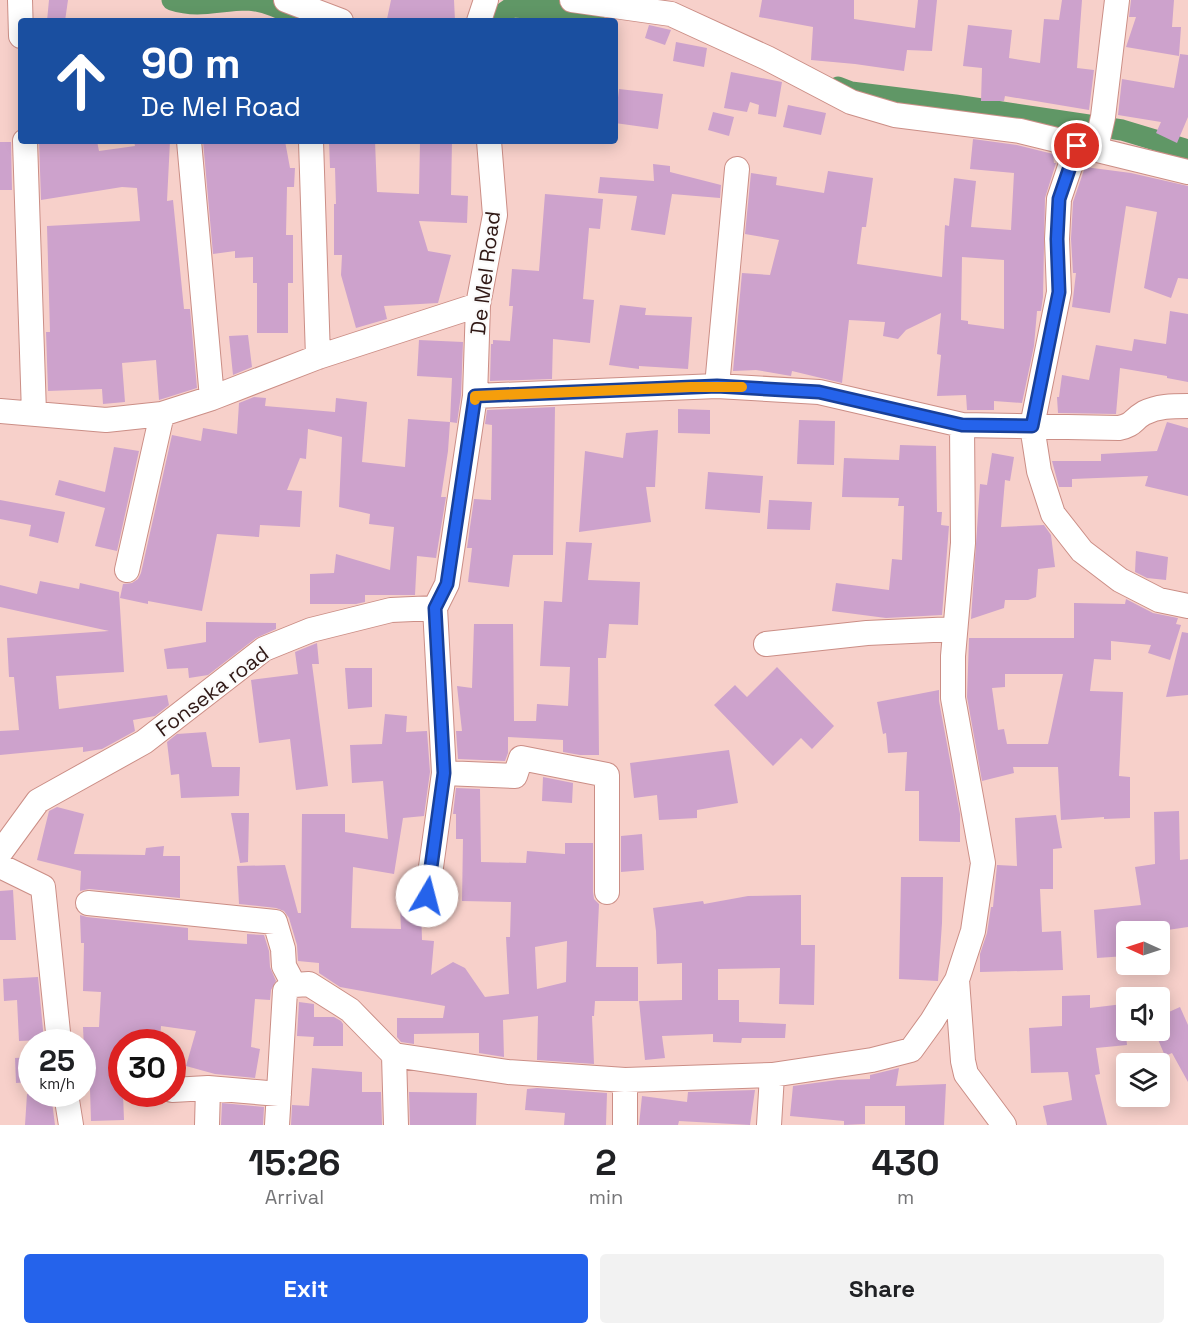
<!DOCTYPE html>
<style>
:root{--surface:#fff;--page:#f2f2f2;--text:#202124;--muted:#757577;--accent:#2563eb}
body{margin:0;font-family:"Space Grotesk",sans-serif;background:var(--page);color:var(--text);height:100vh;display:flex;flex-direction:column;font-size:22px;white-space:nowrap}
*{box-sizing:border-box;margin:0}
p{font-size:20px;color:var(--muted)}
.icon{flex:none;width:33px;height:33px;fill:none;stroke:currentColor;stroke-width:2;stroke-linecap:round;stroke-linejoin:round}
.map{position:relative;height:1125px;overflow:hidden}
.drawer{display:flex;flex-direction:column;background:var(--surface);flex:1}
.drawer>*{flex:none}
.hud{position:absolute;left:18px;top:18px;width:600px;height:126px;border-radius:6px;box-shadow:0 3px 15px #0003;background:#1a4fa0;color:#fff;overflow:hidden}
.needle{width:39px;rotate:273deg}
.controls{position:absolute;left:1116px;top:921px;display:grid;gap:12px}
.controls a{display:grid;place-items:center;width:54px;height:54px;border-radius:6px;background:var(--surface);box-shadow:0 3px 15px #0003;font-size:30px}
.speed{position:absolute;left:18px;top:1029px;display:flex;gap:12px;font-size:30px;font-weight:700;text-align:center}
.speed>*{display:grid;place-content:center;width:78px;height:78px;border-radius:50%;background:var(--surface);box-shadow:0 3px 15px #0003;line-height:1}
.speed small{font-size:15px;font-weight:400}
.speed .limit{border:9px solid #d22;background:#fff;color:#111}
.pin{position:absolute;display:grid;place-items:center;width:51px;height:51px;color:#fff;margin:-26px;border:3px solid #fff;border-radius:50%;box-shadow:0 2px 6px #0007}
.me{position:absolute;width:66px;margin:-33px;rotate:8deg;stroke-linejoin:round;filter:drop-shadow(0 0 4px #0008)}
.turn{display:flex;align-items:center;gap:21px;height:126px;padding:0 24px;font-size:27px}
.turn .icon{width:78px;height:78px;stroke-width:2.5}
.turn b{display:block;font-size:42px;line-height:51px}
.eta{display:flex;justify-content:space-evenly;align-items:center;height:102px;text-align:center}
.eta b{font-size:36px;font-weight:700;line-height:42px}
.button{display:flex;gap:12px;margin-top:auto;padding:12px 24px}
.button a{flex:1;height:69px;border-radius:6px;background:var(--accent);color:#fff;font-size:24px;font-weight:700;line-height:69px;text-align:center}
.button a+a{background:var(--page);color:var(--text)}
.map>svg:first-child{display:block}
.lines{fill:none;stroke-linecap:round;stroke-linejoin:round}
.canal{stroke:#609766;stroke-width:21}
.building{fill:#cda2cc;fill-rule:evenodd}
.minor-casing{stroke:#cb8e86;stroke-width:26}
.minor{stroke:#fff;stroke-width:24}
.route-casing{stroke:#184099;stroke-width:15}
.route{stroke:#2563eb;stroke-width:10}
.slow{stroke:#f59e0b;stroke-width:10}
.labels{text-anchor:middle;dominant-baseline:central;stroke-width:4.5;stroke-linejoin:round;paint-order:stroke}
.street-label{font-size:21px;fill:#301916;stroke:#fbfbfb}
</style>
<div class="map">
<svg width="1188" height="1125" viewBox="0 0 1188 1125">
<rect width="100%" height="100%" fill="#f7d0ca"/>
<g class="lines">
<path class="canal" d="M172,0C200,9 219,0 247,0C269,1 287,12 305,21
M492,21L512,7L596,12
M838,87L851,92L955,105L1122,130L1188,150"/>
</g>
<path class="building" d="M49,0H68L65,21H47Z
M391,0H454L455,21H397L387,19Z
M762,0H854V19L915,28L918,0H937L932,51L907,50L904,71L855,64L811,60L813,27L759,17Z
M1062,0H1082L1077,68L1094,70L1089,110L1005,96L1004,101H981L982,68L963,66L968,25L1012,30L1009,58L1040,63L1044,19L1059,20Z
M1131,0H1174L1172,27H1181L1179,56L1126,47L1136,17H1129Z
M649,25L671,30L665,45L645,38Z
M676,42L707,48L704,67L673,61Z
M1180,54L1188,55V117L1177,143L1156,133L1161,122L1118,115L1122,79L1174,88Z
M731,72L782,82L776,117L758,114L759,105L750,102L747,112L724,108Z
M619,89L663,94L658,129L615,123Z
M788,105L826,113L821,135L783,127Z
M713,112L734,117L729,136L708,130Z
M973,139L1017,145L1053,154L1054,163H1056L1045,198L1043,297L1041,311H1037L1034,346L1022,403L994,401V410H967L966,395L937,396L941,355L937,354L941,313L906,330L898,339L883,336L885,322L849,320L842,383L792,371L791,376L756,370L733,371L742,273L770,275L779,240L745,234L751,173L777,177L776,185L824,193L828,171L873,178L866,227H862L857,264L942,277L945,225L949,226L954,178L976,181L971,227L1011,230L1014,173L970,169ZM962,257L1004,260V329L968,324V321L961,320Z
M39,141H97L99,151L135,146L134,141H170L167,201L173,200L184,309H190L197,388L159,400L156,360L122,363L125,402L103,404L102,389L48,391L46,332H50L47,226L140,221L137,188L122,187L41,200Z
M203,141H285L290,168H295L294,187H287L286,235H293V283H288V333H257V283H253V257L235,258V251L213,254Z
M329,141H375L377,192L419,194L420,141H452L451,195L468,196L467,223L419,221L428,251L451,255L438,303L384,306L387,319L356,328L341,275L342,255H334V204H336L335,168H330Z
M0,142H11L12,190H0Z
M653,164L670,166V172L721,185L720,198L672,194L665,235L631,230L637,196L598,193L600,177L654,181Z
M1085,167L1131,173L1188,186V279L1178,278L1171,298L1144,288L1157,212L1126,206L1110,313L1072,307L1076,273H1073L1071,239L1073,202Z
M545,194L603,199L600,229L589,228L583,299L594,300L590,343L553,339L552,379L490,381L491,344H493V340L510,341L513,306H509L512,269L539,271Z
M620,305L646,308L645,315L692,317L688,369L639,366V369L609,365Z
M1170,311L1188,314V382L1167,378V376L1120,368L1116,414L1058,413L1057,397H1059L1062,375L1089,380L1096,345L1132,351L1134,339L1166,344Z
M248,335L252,367L233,375L229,336Z
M419,340L463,342L461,395L457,423L450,422L448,451L441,497H446L438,546L436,558L417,556L415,595H365V602L356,604H310V574L334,573L336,554L390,570L394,527L369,524L370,514L339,507L342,437L308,429L306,459L300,458L287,490L302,491L300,527L260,525L259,537L217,534L202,611L148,601V604L120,598L123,584L132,583L138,579L141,573L172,435L201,441L203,428L237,434L239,403L254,397L266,398L265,406L335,412L336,398L367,402L362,462L405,467L408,419L450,422L452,378L417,376Z
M555,407L553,555H513L509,587L468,582L472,548H467L474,499L491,500L492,425L485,424L487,410Z
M678,409L710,410V434L678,433Z
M799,420L835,421L834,465L797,464Z
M1167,422L1188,428V496L1145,486L1148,476L1072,479V487H1059L1052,461H1101V454L1157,451Z
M658,430L655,487H646L651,522L579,532L585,451L623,458L626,433Z
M900,445L936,446L937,512H942L941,525L949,526L942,615L886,618L832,611L836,583L889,590L892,559L902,560L904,506H898L899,498L842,497L844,458L899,460Z
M114,447L139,451L117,551L95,546L105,508L55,495L59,480L105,492Z
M992,453L1014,457L1010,481L1005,480L1001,527L1044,525L1051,535L1055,567L1038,569L1036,597L1028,600H1005L1004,608L971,619L980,484L987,485Z
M708,472L763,476L760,513L705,509Z
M0,500L65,512L58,543L29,536L31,525L0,519Z
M769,500L812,502L810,530L767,529Z
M566,542L592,543L588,580L640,582L638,625L609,624L606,658H598L599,755H580L563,752V740L508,737V753L505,761L458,759L456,731H462L457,686L472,688L474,624H513L514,721H536L537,704L568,706L570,667L540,666L544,601L562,602Z
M1136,551L1168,557L1166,580L1147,578L1135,572Z
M40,581L79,589L80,583L119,592L124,672L56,676L59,709L167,695L169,705L155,716L133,720L135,731L102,749L83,752V747L0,755V731L19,730L14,677H9L7,638L109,631L0,607V585L37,594Z
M1126,599L1153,613L1178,618L1176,624L1181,625L1170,660L1148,653L1151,645L1111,641V660L1094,659L1090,691L1123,692L1119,776L1130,777V818L1104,819V817L1061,820L1058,767H1013L1014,773L982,781L967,697L969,638H1074V603L1125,604ZM1005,674H1063L1048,744H1007L1004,729L998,730L992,688L1005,687Z
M206,622L276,623V629L256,638L208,675L189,678L188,668L167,669L164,649L206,642Z
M1182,632L1188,633V695L1166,697Z
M317,643L319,664H312L328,786L296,790L290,739L259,743L251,680L298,674L295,652Z
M777,667L834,726L812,749L801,738L773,766L714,705L735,685L747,697Z
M345,668H372V707L348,709Z
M939,690V701L960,814V842L919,841V791H905L907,752L888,753L886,733L883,734L877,702Z
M385,714L407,716L406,732L427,731L430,772L424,816L403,818L394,874L353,867L351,928L401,929L399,886H414V901L421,908L422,940L434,941L431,975L453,962L465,968L485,997L509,994L506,937H510L511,902L462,901L463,839H456V814H453L456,788L480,789L481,862L526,863L527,851L565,854V843H593V892L594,899L599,904L596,967H638V1001H595L594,1016H592L594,1064L537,1060L538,1016L503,1020L504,1057L479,1053V1033L414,1034V1044L401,1042L397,1037V1018H443L445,1006L340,987L319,973V963L298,961L297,945L289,918L284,911L276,908L239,904L237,866L285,865L298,913H301L302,814H345V832L388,839L383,781L352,783L350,745L382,744ZM567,941L566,982L537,989L535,947Z
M206,732L212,767H240L239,796L181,798L179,774L171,775L167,742L177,734Z
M729,750L738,803L697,810V818L659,820L657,795L634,798L630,763Z
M543,777L573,783L572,803L542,801Z
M57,807L84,814L74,854L145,855L146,848L164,846L163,856H180V898L89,889L80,891L81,871L37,860L49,811Z
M1179,811L1180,860L1188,859V927L1154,932H1126V956L1097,958L1094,910L1141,905L1135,867L1155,864L1154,812Z
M231,813H249L248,862L240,863Z
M1056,815L1062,848L1053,849V889H1040L1042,932L1061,931L1063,970L980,972V954L987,933L991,907H993L997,865L1017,866L1015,818Z
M642,834L644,870L621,872V836Z
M901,877H943L942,923L938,981L899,979Z
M13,890L16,940H0V891Z
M801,895V945H815L814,1005L779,1004L780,968L718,969V1000H739V1022L786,1024L785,1038H742L741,1043L713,1042V1034L662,1036L665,1058L645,1060L639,1001L682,1000V963L657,964L656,931L653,908L703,901L704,904L748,896Z
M80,915L87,917L188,928V940L247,944V934L264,935L269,951L270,967L276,981L271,990L270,1000L255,999L251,1047L260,1049L255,1078L215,1074L186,1066L196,1031L161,1026L160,1040L130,1038V1042H122V1094H123L124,1120L91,1121L90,1089L86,1090L83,1027H99L101,992L83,991L84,943H81Z
M38,977L44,1040L19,1041L17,1000L4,1001L3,979Z
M1090,995V1008L1123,1004L1127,1045L1096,1048L1100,1074L1095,1075L1107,1125H1047L1043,1106L1072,1100L1068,1072L1031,1073L1029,1028L1062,1026V996Z
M299,1002L314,1004V1017H334L341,1021L343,1024V1046H313L314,1037L297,1036Z
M1180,1007L1188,1025V1082L1172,1053L1165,1056L1154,1030H1160V1016Z
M32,1057V1082L16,1083L15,1058Z
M312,1068L362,1072V1092H381L382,1125H291L292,1105L309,1106Z
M899,1068L896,1086L946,1084L944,1125H905V1106H865V1124L844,1125V1121L790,1116L793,1086L837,1080L870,1079V1075Z
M537,1088L607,1093L606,1125H564L565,1113L525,1110L527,1089Z
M755,1090L750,1125L679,1121L678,1125H639L642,1096L687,1102L688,1092Z
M409,1092L477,1093L476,1125H410Z
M27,1094H51L55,1125H25Z
M222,1103L264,1107L263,1125H221Z"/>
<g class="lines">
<g class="minor-casing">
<path id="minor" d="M20,0L21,36
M286,0L341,21
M572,0L671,14L767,58L851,102L895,115L1020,131L1188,172
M479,21L486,0
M25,141L34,413
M189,141L212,398
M311,141L318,357
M1077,146L1059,199L1057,239L1059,292L1032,426L1039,471L1053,514L1082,551L1120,580L1159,600L1188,606
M1096,148L1103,117L1117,0
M717,386L737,169
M475,396L717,386L819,392L962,425
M0,411L106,420L162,414L212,398L318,357L478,305
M127,570L162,414
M766,644L867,633L955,629
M444,773L515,776L521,758L607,775V892
M0,853L38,801L144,742L264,649L311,630L391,610L435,608L447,584L475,396L478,305L495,215L489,141
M0,866L43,887L59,1042
M427,896L444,773L435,608
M88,903L275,922L283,949L284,966L294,985
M957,980L963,1061L966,1074L1004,1125
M625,1080V1125
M172,1090L208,1088L279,1094
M66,1094L71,1125
M207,1125L208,1088
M277,1125L285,991L294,985L309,984L350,1010L394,1055
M396,1125L394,1055L508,1072L625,1080L772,1075
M769,1125L772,1075L872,1060L911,1050L932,1021L957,980L973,931L983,863L953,698V656L963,543L962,425L1119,428C1134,425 1132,420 1144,413C1158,406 1172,406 1188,406"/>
</g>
<use href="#minor" class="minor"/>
</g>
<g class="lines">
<g class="route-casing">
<path id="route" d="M427,896L444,773L435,608L447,584L475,396L717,386L819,392L962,425L1032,426L1059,292L1057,239L1059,199L1077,146"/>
</g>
<use href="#route" class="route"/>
<path class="slow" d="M475,400V396L691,387H742"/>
</g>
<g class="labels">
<g class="street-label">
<text transform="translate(485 273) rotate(-83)">De Mel Road</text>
<text transform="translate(212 691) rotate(-37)">Fonseka road</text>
</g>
</g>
</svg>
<div class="controls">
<a><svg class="needle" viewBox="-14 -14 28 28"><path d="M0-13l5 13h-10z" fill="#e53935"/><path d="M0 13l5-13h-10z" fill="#757577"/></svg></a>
<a><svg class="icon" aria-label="sound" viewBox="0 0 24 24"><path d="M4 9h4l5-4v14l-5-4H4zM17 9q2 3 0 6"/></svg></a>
<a><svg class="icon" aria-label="layers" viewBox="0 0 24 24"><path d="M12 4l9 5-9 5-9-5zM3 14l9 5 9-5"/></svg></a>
</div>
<div class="speed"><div>25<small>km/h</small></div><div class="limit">30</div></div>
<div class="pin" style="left:1077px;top:146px;background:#d93025"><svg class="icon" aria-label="arrive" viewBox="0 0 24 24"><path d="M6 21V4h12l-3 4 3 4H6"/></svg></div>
<svg class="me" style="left:427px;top:896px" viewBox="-20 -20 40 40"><circle r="19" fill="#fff"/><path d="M0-13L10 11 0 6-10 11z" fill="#2563eb"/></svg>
<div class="hud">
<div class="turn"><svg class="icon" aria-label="ahead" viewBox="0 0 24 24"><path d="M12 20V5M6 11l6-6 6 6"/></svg><div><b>90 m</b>De Mel Road</div></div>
</div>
</div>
<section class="drawer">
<div class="eta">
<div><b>15:26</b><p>Arrival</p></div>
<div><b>2</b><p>min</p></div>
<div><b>430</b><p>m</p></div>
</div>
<div class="button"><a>Exit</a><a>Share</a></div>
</section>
